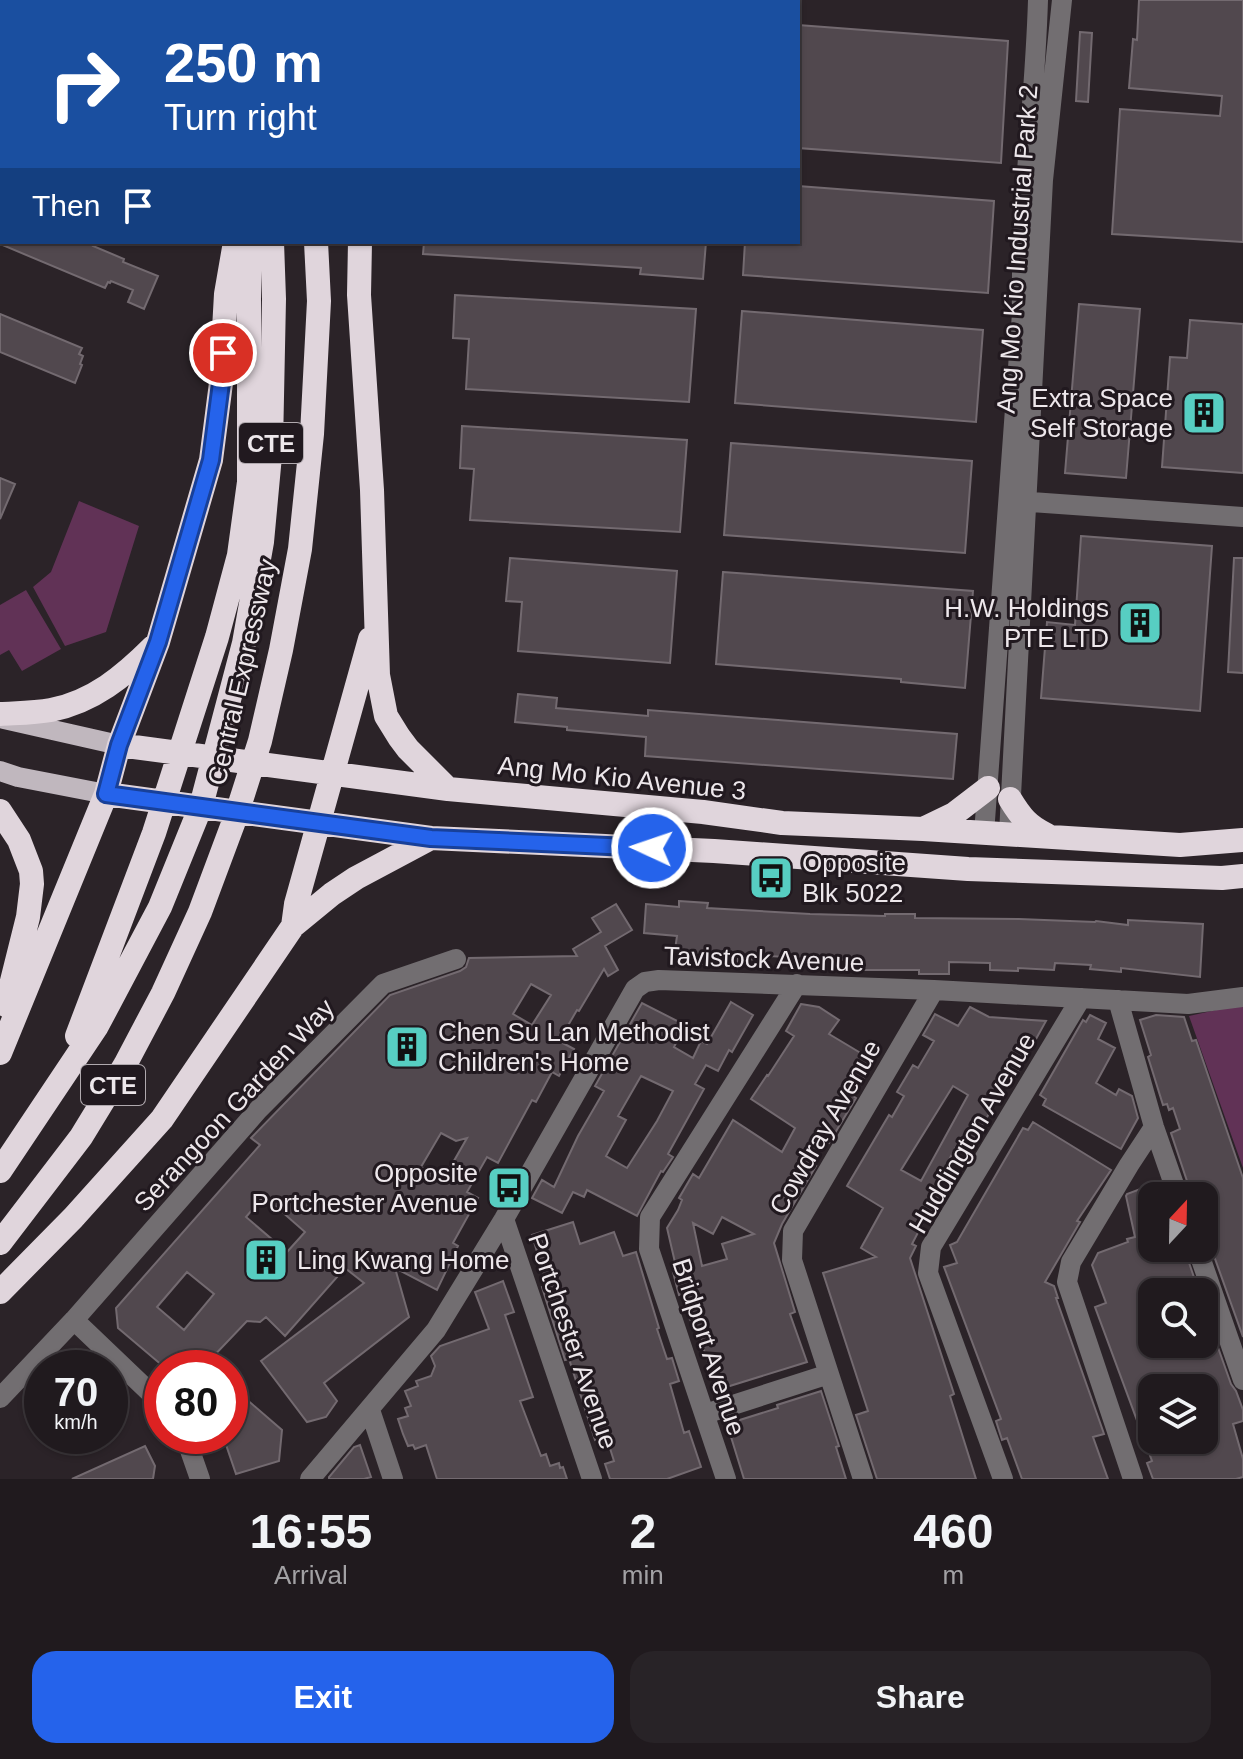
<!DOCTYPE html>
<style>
:root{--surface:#201a1e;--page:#282327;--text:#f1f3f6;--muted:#a2a1a4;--line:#3d383c;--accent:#2563eb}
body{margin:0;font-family:Helvetica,sans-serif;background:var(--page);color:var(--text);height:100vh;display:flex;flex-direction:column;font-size:30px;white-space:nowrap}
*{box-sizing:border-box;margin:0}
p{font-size:26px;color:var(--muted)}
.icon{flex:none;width:44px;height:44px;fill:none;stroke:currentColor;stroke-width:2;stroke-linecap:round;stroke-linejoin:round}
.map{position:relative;height:1479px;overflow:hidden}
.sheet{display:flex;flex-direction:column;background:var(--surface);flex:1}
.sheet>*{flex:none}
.guide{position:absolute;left:0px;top:0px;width:800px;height:244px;box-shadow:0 2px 6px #0004,0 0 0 2px var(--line);background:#1a4fa0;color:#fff;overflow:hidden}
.needle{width:52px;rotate:22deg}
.fabs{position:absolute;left:1138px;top:1182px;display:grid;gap:16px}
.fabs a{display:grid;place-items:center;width:80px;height:80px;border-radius:16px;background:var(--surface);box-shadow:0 2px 6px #0004,0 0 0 2px var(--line);font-size:40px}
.speed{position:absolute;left:24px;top:1350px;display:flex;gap:16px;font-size:40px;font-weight:700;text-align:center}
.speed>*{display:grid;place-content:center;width:104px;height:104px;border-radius:50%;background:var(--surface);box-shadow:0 2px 6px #0004,0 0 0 2px var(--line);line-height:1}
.speed small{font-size:20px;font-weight:400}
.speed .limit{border:12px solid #d22;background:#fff;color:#111}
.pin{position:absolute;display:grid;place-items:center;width:68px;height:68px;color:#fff;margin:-34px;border:4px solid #fff;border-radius:50%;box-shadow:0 2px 8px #0007}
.me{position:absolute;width:88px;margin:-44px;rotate:273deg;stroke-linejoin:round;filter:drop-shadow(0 0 6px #0008)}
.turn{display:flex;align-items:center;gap:28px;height:168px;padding:0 32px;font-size:36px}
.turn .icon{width:104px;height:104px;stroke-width:2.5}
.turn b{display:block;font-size:56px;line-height:68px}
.then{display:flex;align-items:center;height:76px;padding:0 32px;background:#0003;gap:16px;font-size:30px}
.eta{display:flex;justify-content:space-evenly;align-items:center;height:136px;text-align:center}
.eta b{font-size:48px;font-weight:700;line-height:56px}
.button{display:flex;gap:16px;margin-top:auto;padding:16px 32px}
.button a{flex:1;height:92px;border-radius:24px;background:var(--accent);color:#fff;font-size:32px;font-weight:700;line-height:92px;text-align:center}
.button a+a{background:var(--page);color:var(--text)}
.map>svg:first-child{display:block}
.green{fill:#613256}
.building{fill:#51484e;stroke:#736a70;stroke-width:2;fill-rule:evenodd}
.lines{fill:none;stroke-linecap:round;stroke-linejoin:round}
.minor{stroke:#726e71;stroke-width:20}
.major{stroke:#c0b7be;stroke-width:20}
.highway{stroke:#e0d5dc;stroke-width:24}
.route-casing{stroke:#184099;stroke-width:20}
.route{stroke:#2563eb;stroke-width:14}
.labels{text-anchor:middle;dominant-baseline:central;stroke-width:6;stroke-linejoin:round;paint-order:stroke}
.shield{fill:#21191f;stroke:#b0a9ae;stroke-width:2}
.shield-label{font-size:24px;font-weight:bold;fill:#ede7eb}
.street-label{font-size:26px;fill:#ede7eb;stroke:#21191f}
.poi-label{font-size:26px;fill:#ede7eb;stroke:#21191f;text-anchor:end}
</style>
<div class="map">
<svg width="1243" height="1479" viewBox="0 0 1243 1479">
<rect width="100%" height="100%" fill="#2b2328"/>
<path class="green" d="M79,501L139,526L106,632L65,646L33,587L51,572Z
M26,590L61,649L22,671L9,650L0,655V605Z
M1243,1004V1168L1189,1016Z"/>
<path class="building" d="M1139,0H1243V242L1112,234L1120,109L1220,116L1222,96L1129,88L1133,39L1137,40Z
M798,25L1008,41L1001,163L798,148Z
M1080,32L1092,33L1088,102L1076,101Z
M798,186L994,201L988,293L743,275L745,242H798Z
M0,242H95L93,246L124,259L123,262L158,276L144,309L128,302L133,290L111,281L110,283L108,282L105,288L0,244Z
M424,242H706L703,279L640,274L641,268L423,254Z
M455,295L696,309L689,402L466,389L469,339L453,338Z
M1079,304L1140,309L1126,478L1065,473Z
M742,311L983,330L976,422L735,403Z
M0,314L82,348L79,354L83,356L80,364L82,365L75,383L0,352Z
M1190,320L1243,324V473L1162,467L1170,357L1187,358Z
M462,426L687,440L680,532L470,520L474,469L460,468Z
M731,443L972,461L965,553L724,535Z
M0,478L15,484L0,519Z
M1081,536L1212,546L1200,711L1041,698L1047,622L1075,625Z
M510,558L677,571L670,663L518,651L522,602L506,601Z
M1234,558H1243V673L1228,672Z
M723,572L973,591L965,688L901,682V679L716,664Z
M518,694L557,698L556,708L648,716V710L957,734L953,779L645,756L646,737L567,730V727L515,722Z
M679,901L708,903L707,908L810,914L885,916V914H915V918L1019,919L1095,922L1096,921L1128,925V920L1203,924L1200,977L1121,968V972L1090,969L1091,965L1055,963L1054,970L1018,968V971L990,970V963L949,962V974H919V970H848L849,960L768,956V960L738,959V966L689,963V966L678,965L679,951L675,950L677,936L644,933L646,904L679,907Z
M616,904L632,930L605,946L618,970L608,976L604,969L579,1011L577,1010L559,1041L574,1049L559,1076L552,1072L536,1102L532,1100L498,1163L487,1157L467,1192L478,1198L453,1243L458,1246L437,1290L395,1268L409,1317L324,1383L337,1401L326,1417L307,1422L261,1361L364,1283L345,1268L285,1336L266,1317L260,1322L247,1321L208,1362H202L189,1352L181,1363L173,1358L164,1367L118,1328L116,1308L260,1145L251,1138L390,995L460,971L466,967L469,958L577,956L573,949L601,932L592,918ZM531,984L551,995L532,1025L513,1014ZM441,1133L456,1141L467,1138L443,1180L421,1167ZM264,1196L305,1232L287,1252L246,1217ZM187,1272L214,1294L184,1330L157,1307Z
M731,1002L753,1015L732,1052L729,1050L718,1071L706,1065L695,1084L704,1089L668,1154L673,1157L663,1172L661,1171L637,1216L587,1190L584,1197L573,1192L562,1213L532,1198L542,1180L554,1187L578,1136L604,1091L595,1086L642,1003L685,1025L674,1047L693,1058L701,1041L707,1044ZM641,1076L673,1091L657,1121L627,1168L606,1156L626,1120L618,1116Z
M801,1004L819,1007L839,1020L829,1034L874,1061L853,1096L856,1098L829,1143L823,1140L810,1163L816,1166L782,1224L774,1243L795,1312L790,1314L807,1362L717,1390L703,1347L706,1346L688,1316L683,1294L679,1295L673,1272L677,1271L667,1228L678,1210L682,1200L679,1198L693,1174L699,1178L733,1120L782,1152L795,1128L751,1099L767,1075L768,1076L794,1036L786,1031ZM722,1217L754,1234L722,1244L727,1259L702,1266L693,1223L713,1234Z
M970,1007L989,1017L1046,1021L1010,1086L1006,1084L970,1147L959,1141L934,1188L944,1194L928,1221L925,1219L912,1244L916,1246L910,1258L954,1394L950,1396L976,1479H877L856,1415L868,1411L823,1273L876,1257L861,1248L883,1208L847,1186L889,1115L892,1117L904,1096L897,1092L913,1065L918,1068L934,1041L923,1035L935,1014L958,1026ZM953,1086L968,1095L921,1181L901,1170Z
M1090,1015L1106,1023L1098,1039L1115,1048L1096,1083L1116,1095L1119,1089L1132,1096L1138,1118L1121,1149L1043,1105L1046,1099L1040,1095L1083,1020L1086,1022Z
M1156,1015L1184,1017L1192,1041L1196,1040L1243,1178V1337L1204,1228V1196H1192L1171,1133L1180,1129L1173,1108L1169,1110L1167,1104L1163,1105L1148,1057L1151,1055L1140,1020Z
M1033,1122L1111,1170L1077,1221L1080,1222L1045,1282L1054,1286L1058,1298H1056L1103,1431L1104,1434L1093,1437L1108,1479H1022L1007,1438L1002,1440L996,1421L1001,1419L944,1267L957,1263L950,1245L957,1242L1023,1128L1028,1130Z
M1159,1182L1164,1196H1152V1248H1184L1199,1292H1152V1344H1204L1215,1339L1231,1384L1236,1391L1243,1410V1421L1233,1424L1243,1459V1477L1236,1479H1153L1147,1463L1152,1461L1095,1307L1106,1303L1092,1265L1098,1253L1128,1242L1127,1239L1135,1237L1126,1196L1127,1194ZM1152,1388H1204V1440H1152Z
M573,1222L580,1244L614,1232L623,1256L636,1252L659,1328L657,1329L667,1359L672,1358L679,1381L670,1384L684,1433L689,1431L701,1467L667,1479H610L605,1464L614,1461L607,1439L601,1441L600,1438L595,1440L569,1359L565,1360L542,1287L547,1285L532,1235Z
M503,1281L514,1312L505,1315L533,1397L520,1401L541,1456L546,1454L550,1466L559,1463L560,1468L563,1467L567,1479H437L426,1445L415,1449L413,1445L408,1446L403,1434L398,1419L408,1416L405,1408L411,1406L405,1391L418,1386L416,1381L431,1376L435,1366L431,1356L440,1346L489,1329L475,1292Z
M230,1385L282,1430L279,1461L236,1474L223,1436H230Z
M821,1391L839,1446L836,1447L846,1479H744L727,1424L778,1408L777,1405Z
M360,1445L371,1477L364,1479H329V1477L354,1447Z
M145,1446L155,1466L153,1479H72Z"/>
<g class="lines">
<path class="minor" d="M1017,501L1243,517
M984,834L1022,313C1020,208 1035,104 1038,0
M1009,834L1043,180L1062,0
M1118,1000L1154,1127L1178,1196
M504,1219L592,1479
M1197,1248L1243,1380
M74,1320L162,1404
M0,1398L74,1320L258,1110L383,984L456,959
M370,1410L393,1479
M705,1414L829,1374
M185,1436L200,1479
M310,1479L436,1330L504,1219L635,989L645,982L659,980L934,990L1188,1004L1243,997
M726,1479L649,1249L650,1217L797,984
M863,1479L792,1260L793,1231L934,990
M1003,1479L928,1273L931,1247L1081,998
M1133,1479L1067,1282L1071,1262L1129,1165L1154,1127"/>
<path class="major" d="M4,719L119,745
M0,771L18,777L106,794"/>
<path class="highway" d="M242,0V2
M264,0V2
M302,0V2
M330,0V2
M353,0L354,2
M360,242L359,295L372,490L378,675L386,716L399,737L408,749L448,789
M0,714C17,713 35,713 51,710C93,702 124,676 153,647
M119,745L448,789L703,812L782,823L923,829L1180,845L1243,840
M106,794L431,838L714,851L968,869L1222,878L1243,876
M1010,799C1021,817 1028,826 1047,835
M0,811L19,840L31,871L32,884L28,917L6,1005
M925,828L954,814L988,788
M293,926L296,904L370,639
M77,1036L154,833L217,637L239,555L249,482V242
M0,1053L106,794L119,745L158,642L211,460L221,383L226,294L235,242
M0,1171L97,1026L160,907L201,806L244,643L262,542L271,445L274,299L272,242
M0,1243L81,1137L125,1065L163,993L200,912L237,813L260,741L281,650L300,549L312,434L319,301L316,242
M0,1292L73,1218L162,1119L293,926L332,894L356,878L431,838"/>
</g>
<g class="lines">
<g class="route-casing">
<path id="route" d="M223,353L221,383L211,460L158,642L119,745L106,794L431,838L652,848"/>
</g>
<use href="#route" class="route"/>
</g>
<defs>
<g id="building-square" transform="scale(2.3)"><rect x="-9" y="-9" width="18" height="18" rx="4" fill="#57cec2" stroke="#21191f"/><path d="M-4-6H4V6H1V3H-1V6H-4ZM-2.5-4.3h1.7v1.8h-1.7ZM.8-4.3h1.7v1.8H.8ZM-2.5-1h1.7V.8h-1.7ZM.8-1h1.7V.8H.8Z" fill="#111"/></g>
<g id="bus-square" transform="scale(2.3)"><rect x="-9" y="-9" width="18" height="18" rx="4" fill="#57cec2" stroke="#21191f"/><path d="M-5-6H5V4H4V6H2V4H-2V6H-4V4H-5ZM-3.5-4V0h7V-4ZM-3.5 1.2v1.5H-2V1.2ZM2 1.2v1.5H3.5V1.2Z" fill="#111"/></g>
</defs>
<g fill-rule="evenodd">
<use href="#building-square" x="1204" y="413"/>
<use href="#building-square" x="1140" y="623"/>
<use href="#bus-square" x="771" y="878"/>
<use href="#building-square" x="407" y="1047"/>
<use href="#bus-square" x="509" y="1188"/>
<use href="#building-square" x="266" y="1260"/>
</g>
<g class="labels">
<g class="shield">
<rect x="239" y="423" width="64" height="40" rx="6"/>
<rect x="81" y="1065" width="64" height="40" rx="6"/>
</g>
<g class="shield-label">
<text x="271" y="443">CTE</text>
<text x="113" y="1085">CTE</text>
</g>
<g class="street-label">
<text transform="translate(1017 249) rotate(-86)">Ang Mo Kio Industrial Park 2</text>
<text transform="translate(242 672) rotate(-77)">Central Expressway</text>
<text transform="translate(622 778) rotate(6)">Ang Mo Kio Avenue 3</text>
<text transform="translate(764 959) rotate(2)">Tavistock Avenue</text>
<text transform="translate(234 1105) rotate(-47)">Serangoon Garden Way</text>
<text transform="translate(825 1127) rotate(-60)">Cowdray Avenue</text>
<text transform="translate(972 1133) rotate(-60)">Huddington Avenue</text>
<text transform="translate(573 1341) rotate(71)">Portchester Avenue</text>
<text transform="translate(709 1347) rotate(72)">Bridport Avenue</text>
</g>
<g class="poi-label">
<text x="1173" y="398">Extra Space<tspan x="1173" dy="30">Self Storage</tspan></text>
<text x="1109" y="608">H.W. Holdings<tspan x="1109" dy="30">PTE LTD</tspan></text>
<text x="802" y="863" text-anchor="start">Opposite<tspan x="802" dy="30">Blk 5022</tspan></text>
<text x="438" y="1032" text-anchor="start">Chen Su Lan Methodist<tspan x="438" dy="30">Children's Home</tspan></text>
<text x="478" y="1173">Opposite<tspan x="478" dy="30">Portchester Avenue</tspan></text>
<text x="297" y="1260" text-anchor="start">Ling Kwang Home</text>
</g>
</g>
</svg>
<div class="fabs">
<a><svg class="needle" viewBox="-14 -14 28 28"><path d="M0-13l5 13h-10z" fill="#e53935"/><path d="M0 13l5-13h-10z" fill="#a2a1a4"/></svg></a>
<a><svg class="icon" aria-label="search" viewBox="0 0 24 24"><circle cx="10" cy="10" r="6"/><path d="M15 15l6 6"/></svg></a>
<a><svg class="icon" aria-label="layers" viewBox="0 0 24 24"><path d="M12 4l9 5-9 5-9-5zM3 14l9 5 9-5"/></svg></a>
</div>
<div class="speed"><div>70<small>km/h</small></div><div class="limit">80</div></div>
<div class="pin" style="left:223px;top:353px;background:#d93025"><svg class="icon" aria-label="arrive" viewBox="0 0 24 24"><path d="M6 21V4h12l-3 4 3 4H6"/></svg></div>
<svg class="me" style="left:652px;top:848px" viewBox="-20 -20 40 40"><circle r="17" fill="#2563eb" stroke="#fff" stroke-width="3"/><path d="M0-11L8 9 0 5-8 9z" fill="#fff"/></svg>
<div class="guide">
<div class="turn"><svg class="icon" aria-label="right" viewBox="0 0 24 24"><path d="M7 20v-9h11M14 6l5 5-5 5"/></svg><div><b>250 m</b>Turn right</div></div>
<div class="then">Then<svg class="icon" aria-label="arrive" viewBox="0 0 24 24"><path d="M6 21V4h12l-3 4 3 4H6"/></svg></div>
</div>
</div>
<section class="sheet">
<div class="eta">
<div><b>16:55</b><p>Arrival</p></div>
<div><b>2</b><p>min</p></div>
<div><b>460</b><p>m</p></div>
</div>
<div class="button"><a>Exit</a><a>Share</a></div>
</section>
